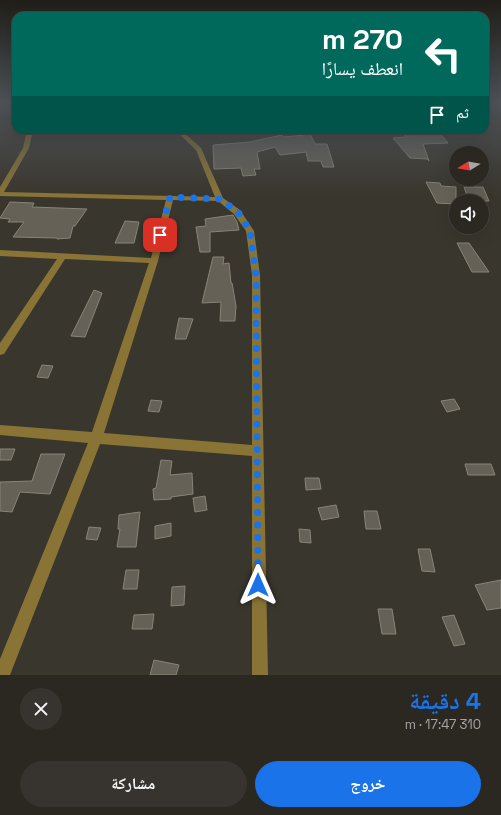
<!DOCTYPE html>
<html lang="ar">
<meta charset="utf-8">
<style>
:root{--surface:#2b2822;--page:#37342f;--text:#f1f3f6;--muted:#a6a6a5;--line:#474440;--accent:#1a73e8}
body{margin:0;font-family:"Space Grotesk","Noto Naskh Arabic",sans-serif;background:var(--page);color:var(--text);direction:rtl;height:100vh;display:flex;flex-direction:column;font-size:15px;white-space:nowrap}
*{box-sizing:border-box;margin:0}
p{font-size:13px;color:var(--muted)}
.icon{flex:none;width:22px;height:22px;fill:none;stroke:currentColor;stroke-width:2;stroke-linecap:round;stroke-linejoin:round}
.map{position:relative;height:675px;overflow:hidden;direction:ltr}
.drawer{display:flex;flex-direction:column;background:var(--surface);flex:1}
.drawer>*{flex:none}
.guide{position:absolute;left:12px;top:12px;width:477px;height:122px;border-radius:12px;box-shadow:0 4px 16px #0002,0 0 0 1px var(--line);direction:rtl;background:#00695c;color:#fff;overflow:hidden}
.needle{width:26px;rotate:259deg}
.buttons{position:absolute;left:449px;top:146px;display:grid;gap:8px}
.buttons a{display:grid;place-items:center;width:40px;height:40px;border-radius:50%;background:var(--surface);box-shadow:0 4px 16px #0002,0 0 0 1px var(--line);font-size:20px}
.pin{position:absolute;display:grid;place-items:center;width:34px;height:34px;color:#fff;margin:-17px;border-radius:8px;box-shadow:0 2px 6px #0006}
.me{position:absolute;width:44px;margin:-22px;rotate:0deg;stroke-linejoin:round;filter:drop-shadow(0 0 3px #0008)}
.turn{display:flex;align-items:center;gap:14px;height:84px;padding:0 20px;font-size:18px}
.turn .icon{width:52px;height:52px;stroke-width:2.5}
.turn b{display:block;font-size:28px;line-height:34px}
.then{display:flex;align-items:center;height:38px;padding:0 20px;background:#0003;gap:8px;font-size:15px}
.round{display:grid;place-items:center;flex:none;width:42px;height:42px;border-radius:21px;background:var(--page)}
.head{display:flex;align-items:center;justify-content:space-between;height:68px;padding:0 20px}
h1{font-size:24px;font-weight:700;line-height:30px;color:var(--accent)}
.button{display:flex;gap:8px;margin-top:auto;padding:8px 20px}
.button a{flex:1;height:46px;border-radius:24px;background:var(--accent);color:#fff;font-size:16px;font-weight:700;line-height:46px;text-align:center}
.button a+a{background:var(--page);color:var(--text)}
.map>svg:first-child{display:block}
.building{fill:#656157;stroke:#888479}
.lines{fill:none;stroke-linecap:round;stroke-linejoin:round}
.street{fill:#897436;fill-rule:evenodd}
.route{stroke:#1a73e8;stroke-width:7;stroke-dasharray:0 12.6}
</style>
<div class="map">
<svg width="501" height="675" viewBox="0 0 501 675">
<rect width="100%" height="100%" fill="#39362d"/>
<path class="building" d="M304,130H308L315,144H327L334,167H323L321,161H308L306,152L280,155L275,147L257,152L260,169H254L256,175L243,176L241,168L214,169L213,145L250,142L282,135L284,137L305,135Z
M438,131L448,143L423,144L429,161L427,159L410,158L393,138L407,137L401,132Z
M426,182L440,183L441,186L456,187V204L437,203Z
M464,187H483L489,201H469Z
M10,202L34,203L32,207L87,209L75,226H73L70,238L57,239V238L13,237L24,222H8L10,219L0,218Z
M233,215L237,222L239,230L210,232V252H200L196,227L206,226L205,219Z
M125,221L139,222L134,243H115Z
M457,243H469L489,272H472Z
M213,257H224L223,264L229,263L231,283H232L236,306L235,321H220L221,302L202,303Z
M94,290L102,293L85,337L71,336Z
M179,318L193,319L186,339H175Z
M42,365L53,366L48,378L37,377Z
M454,399L460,409L447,412L441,401Z
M151,400L162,401L159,412L148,411Z
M0,449H15L11,460H0Z
M41,454H65L50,494L20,492L12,512L0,511V482L32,481Z
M161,460L172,461L170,475L192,473L193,494L171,497V499L154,500L153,489L156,488Z
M465,464H491L495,475H468Z
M305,478H319L321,489L306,490Z
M205,496L207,510L195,512L193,498Z
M336,505L339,517L322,520L318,508Z
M364,511H377L381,529H366Z
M140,512L136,547H117L120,529H118L119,515Z
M171,523V536L155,539V526Z
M89,527L101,528L97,540L86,539Z
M299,529L310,530L311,543L300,542Z
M418,549H430L435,572L422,571Z
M126,570H139L137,589H123Z
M501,580V608L487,610L475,585Z
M185,586L184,605L171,606L172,587Z
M378,609H392L396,634H382Z
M154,614L152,629H132L134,615Z
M454,615L465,644L454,646L442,617Z
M154,660L179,665L176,675H150Z"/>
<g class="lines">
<path class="street" d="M27,130H33L29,148L4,192L215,197L196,150L175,130H181L201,148L223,198L240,210L254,231L260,275L268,675H252V456L100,444L10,675H0V659L88,443L0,435V425L92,432L149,263L65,259L4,354L0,355V343L57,259L0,256V250L151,258L166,200L0,196V187L23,148ZM173,200L218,201L234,214L246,231L252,275V445L104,433L158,261Z"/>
</g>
<linearGradient id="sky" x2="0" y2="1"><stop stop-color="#1f1e19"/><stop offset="0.52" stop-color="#4e5257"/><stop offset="1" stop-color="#4e5257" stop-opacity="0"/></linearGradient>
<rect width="501" height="196" fill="url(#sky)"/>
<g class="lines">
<path class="route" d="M160,235L170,197L220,199L238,212L250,231L256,276L258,585"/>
</g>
</svg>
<div class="buttons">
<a><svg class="needle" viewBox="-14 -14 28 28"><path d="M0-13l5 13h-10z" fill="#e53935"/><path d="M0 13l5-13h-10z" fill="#a6a6a5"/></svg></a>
<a><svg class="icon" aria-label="sound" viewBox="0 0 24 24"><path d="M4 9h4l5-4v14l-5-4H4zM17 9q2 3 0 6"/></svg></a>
</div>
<div class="pin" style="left:160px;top:235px;background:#d93025"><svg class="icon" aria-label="arrive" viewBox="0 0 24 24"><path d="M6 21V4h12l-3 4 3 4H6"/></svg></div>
<svg class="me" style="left:258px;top:585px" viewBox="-20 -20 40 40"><path d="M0-17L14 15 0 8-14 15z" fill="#1a73e8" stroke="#fff" stroke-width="4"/></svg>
<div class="guide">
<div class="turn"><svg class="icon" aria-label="left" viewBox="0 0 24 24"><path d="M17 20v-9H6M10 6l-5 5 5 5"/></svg><div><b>270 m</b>انعطف يسارًا</div></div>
<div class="then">ثم<svg class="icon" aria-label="arrive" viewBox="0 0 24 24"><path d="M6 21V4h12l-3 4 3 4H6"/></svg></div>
</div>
</div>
<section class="drawer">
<div class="head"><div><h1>4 دقيقة</h1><p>310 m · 17:47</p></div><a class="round"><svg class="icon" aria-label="close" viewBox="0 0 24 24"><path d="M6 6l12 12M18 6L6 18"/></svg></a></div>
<div class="button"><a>خروج</a><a>مشاركة</a></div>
</section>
